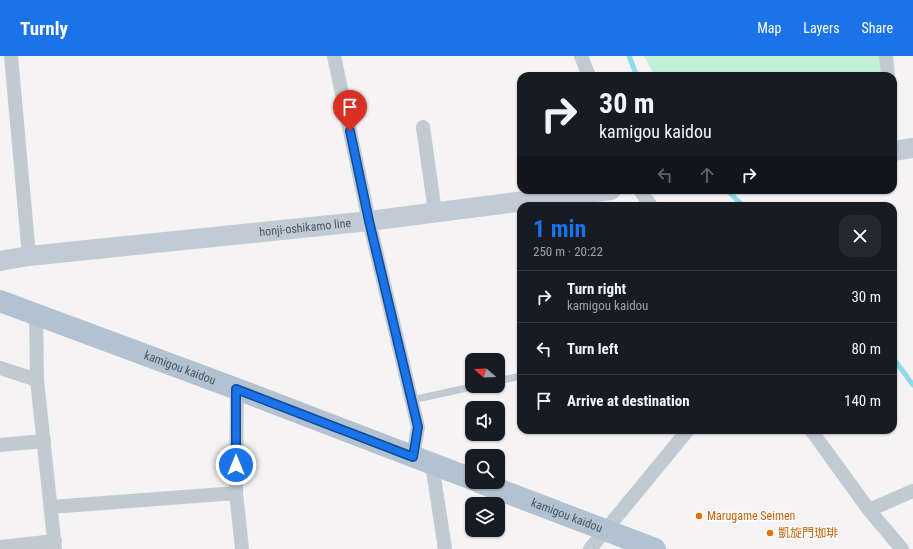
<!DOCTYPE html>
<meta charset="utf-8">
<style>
:root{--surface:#171b24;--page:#242831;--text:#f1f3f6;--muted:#9ea1a6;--line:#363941;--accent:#1a73e8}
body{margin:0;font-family:"Roboto Condensed","Noto Sans JP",sans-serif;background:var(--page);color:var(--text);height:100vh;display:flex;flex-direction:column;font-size:15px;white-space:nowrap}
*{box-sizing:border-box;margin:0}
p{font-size:13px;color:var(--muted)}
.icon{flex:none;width:22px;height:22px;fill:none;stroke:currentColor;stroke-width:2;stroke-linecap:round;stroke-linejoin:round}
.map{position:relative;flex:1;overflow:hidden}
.sheet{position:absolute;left:517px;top:146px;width:380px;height:232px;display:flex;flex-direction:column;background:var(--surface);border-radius:12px;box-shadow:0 1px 3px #0004}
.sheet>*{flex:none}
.guide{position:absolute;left:517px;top:16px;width:380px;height:122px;border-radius:12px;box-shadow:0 1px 3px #0004;background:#171b24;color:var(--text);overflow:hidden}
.needle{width:26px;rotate:289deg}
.fabs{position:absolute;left:465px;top:297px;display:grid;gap:8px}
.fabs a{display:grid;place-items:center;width:40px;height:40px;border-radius:8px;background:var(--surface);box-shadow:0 1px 3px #0004;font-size:20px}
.pin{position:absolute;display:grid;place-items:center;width:34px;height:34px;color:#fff;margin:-41px -17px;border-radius:50% 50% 50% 0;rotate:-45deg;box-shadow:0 0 4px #0007}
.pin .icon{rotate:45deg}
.me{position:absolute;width:44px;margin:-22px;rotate:0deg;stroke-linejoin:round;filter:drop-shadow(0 0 3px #0008)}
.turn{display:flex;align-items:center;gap:14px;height:84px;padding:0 16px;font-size:18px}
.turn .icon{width:52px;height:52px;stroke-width:2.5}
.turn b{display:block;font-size:28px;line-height:34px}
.lanes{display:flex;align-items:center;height:38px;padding:0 16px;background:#0003;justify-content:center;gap:20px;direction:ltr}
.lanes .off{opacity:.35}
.round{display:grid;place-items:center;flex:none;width:42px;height:42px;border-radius:12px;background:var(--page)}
.summary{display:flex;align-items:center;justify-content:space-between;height:68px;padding:0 16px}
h1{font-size:24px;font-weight:700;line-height:30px;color:var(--accent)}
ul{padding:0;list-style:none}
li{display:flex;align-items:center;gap:12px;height:52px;padding:0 16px;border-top:1px solid var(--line)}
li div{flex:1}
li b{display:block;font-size:15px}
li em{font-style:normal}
header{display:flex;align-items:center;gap:24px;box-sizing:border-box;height:56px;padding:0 20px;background:var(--accent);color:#fff}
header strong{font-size:19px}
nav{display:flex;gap:22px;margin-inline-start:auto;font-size:14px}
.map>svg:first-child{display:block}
.green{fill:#c3f1d5}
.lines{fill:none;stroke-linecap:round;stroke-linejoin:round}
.stream{stroke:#90daee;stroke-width:5}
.service{stroke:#c1cad2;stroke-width:7}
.minor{stroke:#c1cad2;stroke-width:14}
.secondary{stroke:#c1cbd6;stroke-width:20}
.primary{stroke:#b3c2d1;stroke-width:22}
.route-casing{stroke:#114b97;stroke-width:10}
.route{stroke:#1a73e8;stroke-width:7}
.food-dot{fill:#e8710a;stroke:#fff;stroke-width:1.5}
.labels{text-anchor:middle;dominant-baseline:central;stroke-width:3;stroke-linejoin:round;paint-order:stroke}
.street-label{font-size:12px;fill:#4a5661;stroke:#fff}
.food-label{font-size:12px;fill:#c56008;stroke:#fff;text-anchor:start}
</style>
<header>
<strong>Turnly</strong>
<nav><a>Map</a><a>Layers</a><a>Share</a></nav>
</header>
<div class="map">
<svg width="913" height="493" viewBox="0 0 913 493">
<rect width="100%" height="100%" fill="#f5f3f3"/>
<path class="green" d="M644,0H879L881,20H655Z"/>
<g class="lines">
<path class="stream" d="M629,0L637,20
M727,134L743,150
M893,302L913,329"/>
<path class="service" d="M498,325L521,320
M412,344L476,330"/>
<path class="minor" d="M11,0L29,200
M334,0L369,165L418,371L413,401
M581,0L589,20
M886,0L888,20
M423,71L435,156
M640,134L651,150
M36,258L37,324L55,493
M0,312L37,324
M237,333L236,437L242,493
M811,374L869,454L902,493
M0,389L44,385
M432,408L445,493
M51,451L236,437
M869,454L913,435
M0,491L55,485
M590,493L688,374"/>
<g class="secondary">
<path d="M893,95L913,92"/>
<path id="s1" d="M0,205L29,200L369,165L611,134"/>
</g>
<g class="primary">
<path id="s2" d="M0,245L237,333L472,423"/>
<path id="s3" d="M479,426L655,493"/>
</g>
</g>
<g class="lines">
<g class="route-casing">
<path id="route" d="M236,409V333L413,401L418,371L369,165L350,75"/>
</g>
<use href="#route" class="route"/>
</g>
<g class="food-dot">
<circle cx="699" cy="460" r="4"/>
<circle cx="770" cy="477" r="4"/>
</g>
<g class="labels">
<g class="street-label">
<text stroke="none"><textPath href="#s1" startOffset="307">honji-oshikamo line</textPath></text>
<text stroke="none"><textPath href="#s2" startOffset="192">kamigou kaidou</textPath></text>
<text stroke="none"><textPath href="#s3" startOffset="94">kamigou kaidou</textPath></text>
</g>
<g class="food-label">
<text x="707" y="460">Marugame Seimen</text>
<text x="778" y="477">凱旋門珈琲</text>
</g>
</g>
</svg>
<div class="fabs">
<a><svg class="needle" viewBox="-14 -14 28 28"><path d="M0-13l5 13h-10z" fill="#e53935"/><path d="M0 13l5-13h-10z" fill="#9ea1a6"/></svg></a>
<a><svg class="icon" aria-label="sound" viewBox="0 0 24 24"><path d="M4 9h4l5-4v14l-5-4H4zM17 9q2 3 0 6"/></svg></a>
<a><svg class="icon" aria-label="search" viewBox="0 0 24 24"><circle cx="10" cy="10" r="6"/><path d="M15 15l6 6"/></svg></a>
<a><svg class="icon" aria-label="layers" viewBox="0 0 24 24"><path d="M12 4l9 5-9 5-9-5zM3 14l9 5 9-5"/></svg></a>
</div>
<div class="pin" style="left:350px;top:75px;background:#d93025"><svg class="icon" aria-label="arrive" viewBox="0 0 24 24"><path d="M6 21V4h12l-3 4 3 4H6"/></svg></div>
<svg class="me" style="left:236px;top:409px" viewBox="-20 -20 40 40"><circle r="17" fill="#1a73e8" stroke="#fff" stroke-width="3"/><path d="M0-11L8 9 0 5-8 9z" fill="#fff"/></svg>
<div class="guide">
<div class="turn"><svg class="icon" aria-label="right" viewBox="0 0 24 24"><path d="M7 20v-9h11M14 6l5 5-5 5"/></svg><div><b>30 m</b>kamigou kaidou</div></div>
<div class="lanes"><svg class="icon off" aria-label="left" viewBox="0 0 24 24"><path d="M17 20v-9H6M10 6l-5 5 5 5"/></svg><svg class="icon off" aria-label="ahead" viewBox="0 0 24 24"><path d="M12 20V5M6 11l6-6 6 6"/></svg><svg class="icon" aria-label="right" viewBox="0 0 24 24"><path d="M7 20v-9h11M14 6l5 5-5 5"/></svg></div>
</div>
<section class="sheet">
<div class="summary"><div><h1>1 min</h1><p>250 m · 20:22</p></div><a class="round"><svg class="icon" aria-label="close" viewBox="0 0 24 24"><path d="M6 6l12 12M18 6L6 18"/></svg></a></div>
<ul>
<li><svg class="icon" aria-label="right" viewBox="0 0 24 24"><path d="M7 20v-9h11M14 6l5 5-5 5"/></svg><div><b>Turn right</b><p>kamigou kaidou</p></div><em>30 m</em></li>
<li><svg class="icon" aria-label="left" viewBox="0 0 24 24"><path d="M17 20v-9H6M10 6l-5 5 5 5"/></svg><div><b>Turn left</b></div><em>80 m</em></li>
<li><svg class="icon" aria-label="arrive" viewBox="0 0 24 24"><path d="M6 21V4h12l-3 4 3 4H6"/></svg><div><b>Arrive at destination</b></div><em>140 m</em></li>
</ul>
</section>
</div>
